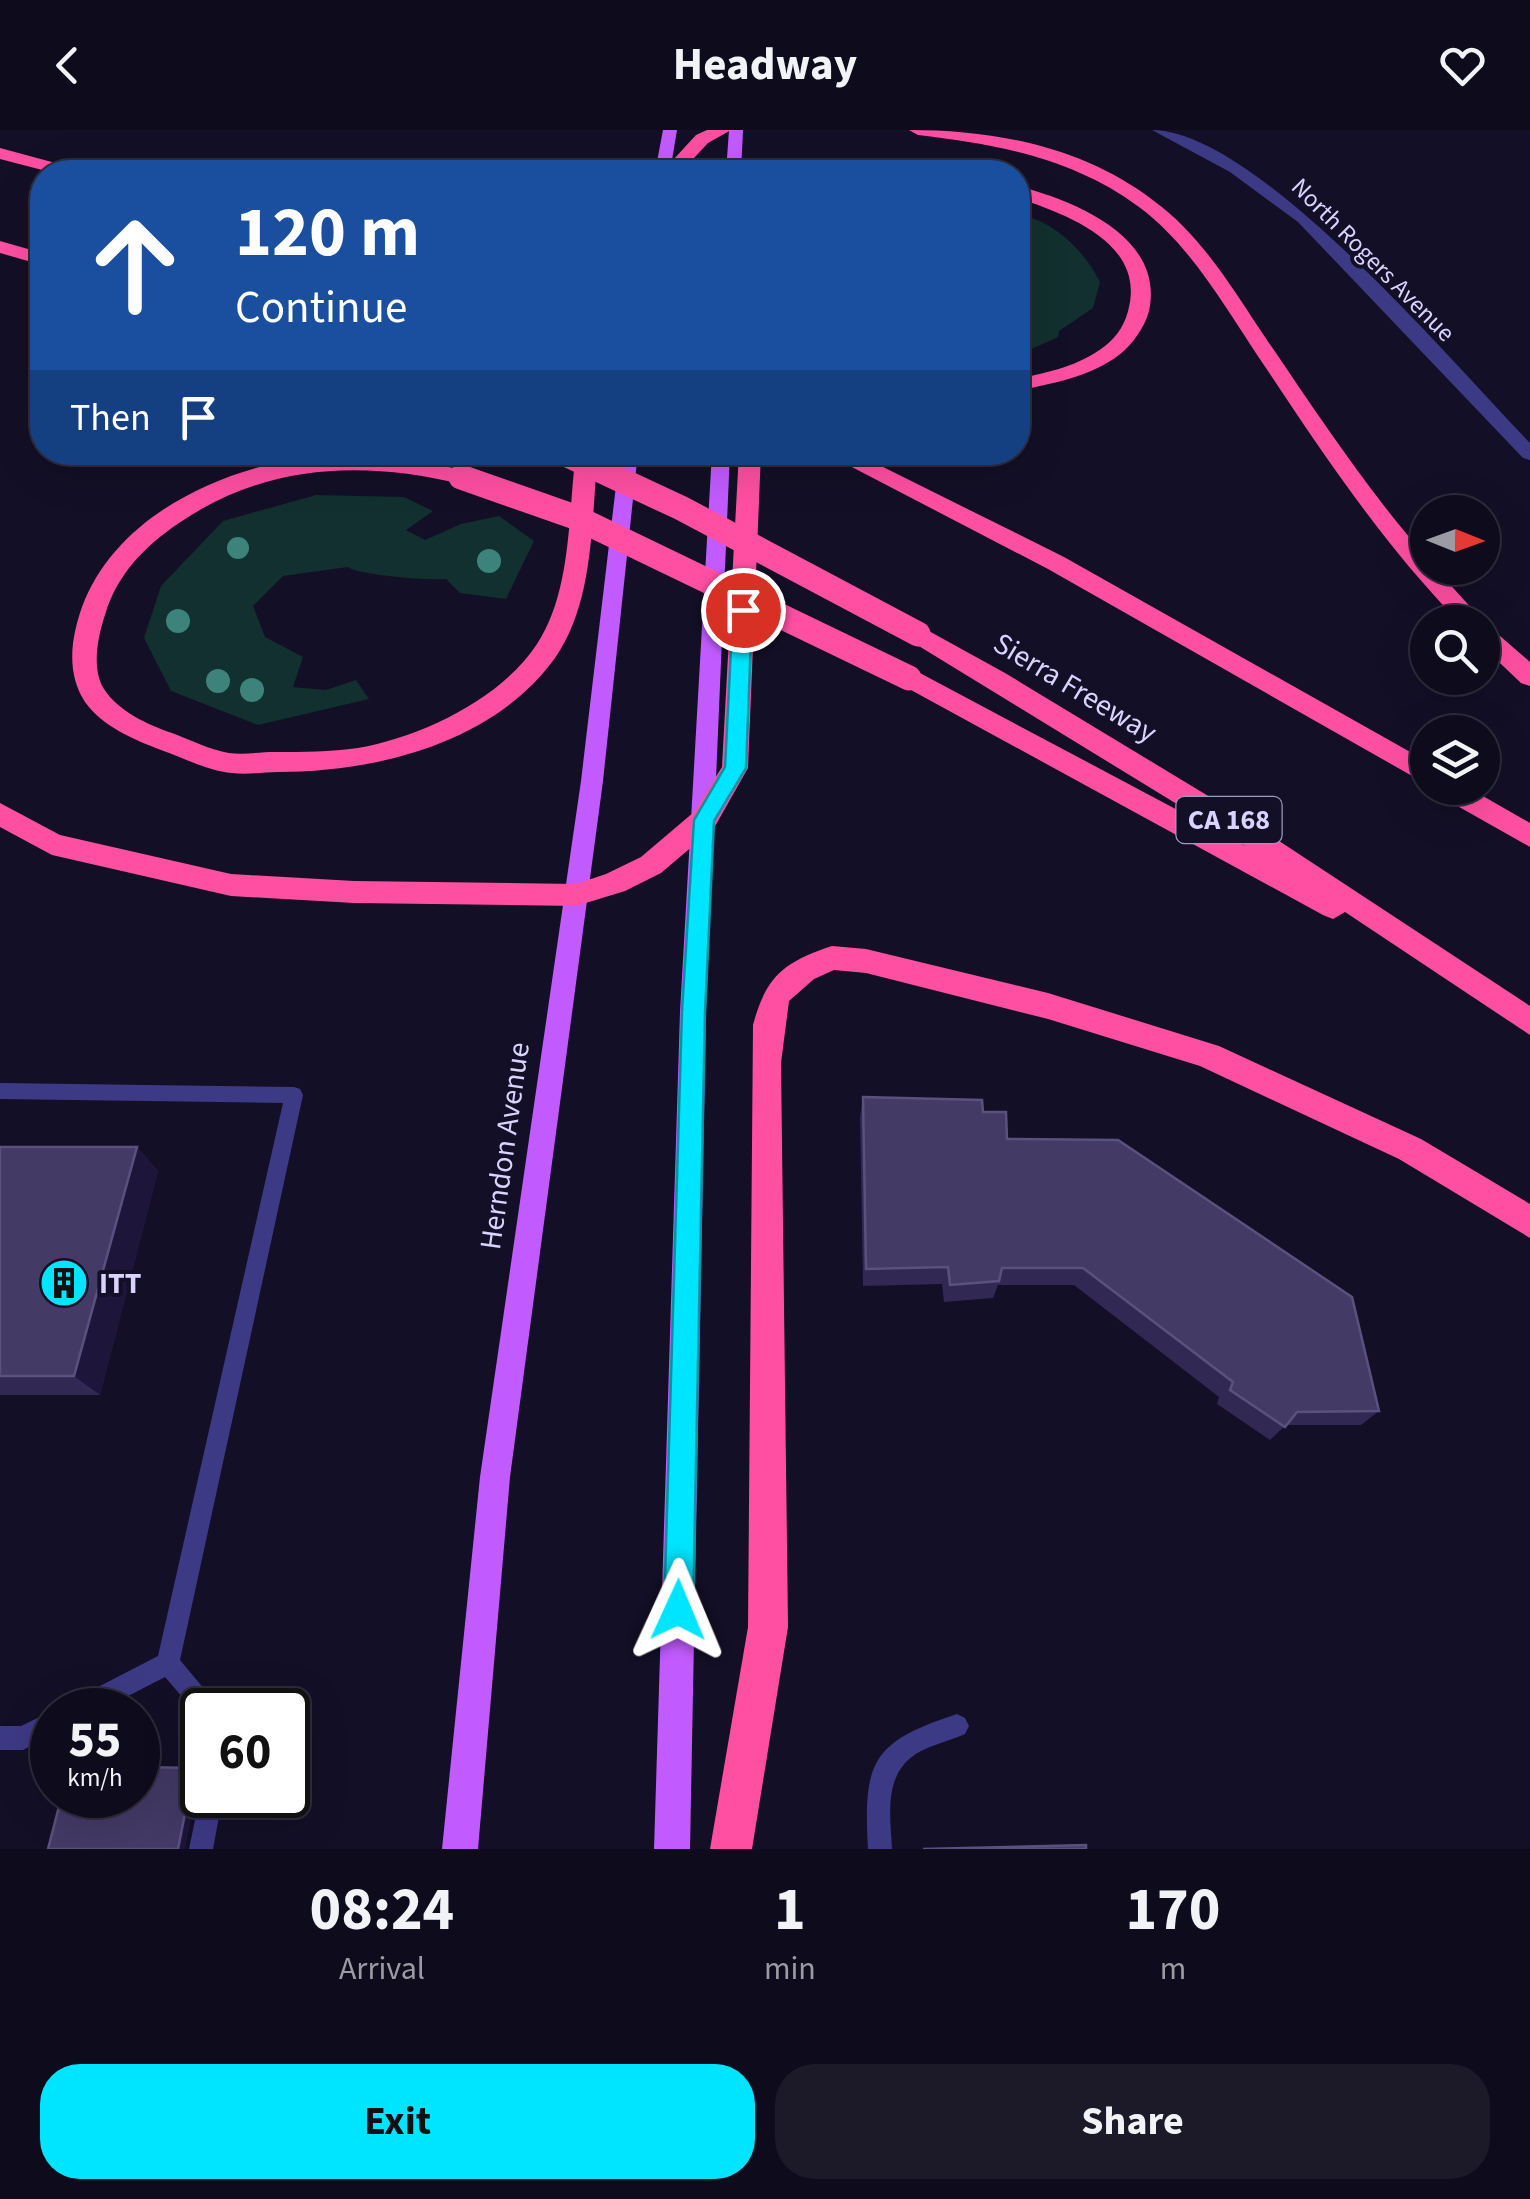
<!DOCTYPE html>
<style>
:root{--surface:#0e0b1c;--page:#1c1929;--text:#f1f3f6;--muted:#9b9ba3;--line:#2e2b3b;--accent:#00e5ff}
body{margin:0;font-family:"Source Sans 3",sans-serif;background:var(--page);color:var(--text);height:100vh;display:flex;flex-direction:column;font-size:38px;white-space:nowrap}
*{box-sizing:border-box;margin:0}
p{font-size:32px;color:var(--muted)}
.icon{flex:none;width:55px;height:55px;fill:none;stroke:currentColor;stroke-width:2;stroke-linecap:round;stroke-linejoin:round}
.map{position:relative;height:1719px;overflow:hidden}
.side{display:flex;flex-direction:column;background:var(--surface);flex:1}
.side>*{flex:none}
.guide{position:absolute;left:30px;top:30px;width:1000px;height:305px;border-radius:40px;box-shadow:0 10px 40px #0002,0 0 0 2px var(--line);background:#1a4fa0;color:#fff;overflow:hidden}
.needle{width:65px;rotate:91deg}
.controls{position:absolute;left:1410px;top:365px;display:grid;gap:20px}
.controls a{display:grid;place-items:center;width:90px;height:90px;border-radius:50%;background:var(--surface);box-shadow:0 10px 40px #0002,0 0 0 2px var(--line);font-size:50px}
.speed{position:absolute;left:30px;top:1558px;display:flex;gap:20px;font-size:50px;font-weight:700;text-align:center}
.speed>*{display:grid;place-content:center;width:130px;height:130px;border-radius:50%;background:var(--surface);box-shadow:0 10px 40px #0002,0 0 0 2px var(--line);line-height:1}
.speed small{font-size:25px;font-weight:400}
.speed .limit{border:5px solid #111;border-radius:15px;background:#fff;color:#111}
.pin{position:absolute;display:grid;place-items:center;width:85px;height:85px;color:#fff;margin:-42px;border:5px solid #fff;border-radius:50%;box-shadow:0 2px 10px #0007}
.me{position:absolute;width:110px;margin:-55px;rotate:1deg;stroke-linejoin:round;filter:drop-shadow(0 0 8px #0008)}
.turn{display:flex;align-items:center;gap:35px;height:210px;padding:0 40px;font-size:45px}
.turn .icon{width:130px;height:130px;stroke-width:2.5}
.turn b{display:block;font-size:70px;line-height:85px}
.then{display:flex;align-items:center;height:95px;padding:0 40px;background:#0003;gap:20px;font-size:38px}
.eta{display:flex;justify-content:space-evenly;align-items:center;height:170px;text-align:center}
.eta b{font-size:60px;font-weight:700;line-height:70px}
.button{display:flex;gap:20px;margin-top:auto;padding:20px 40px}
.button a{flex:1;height:115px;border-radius:40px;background:var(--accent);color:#111;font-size:40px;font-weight:700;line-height:115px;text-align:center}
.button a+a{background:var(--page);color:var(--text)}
header{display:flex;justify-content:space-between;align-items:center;height:130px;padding:0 40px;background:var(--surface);font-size:45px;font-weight:700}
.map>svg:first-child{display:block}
.green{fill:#12302f}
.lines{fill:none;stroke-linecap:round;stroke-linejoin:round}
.lane{fill:#3d3a85;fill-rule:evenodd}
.street{fill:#3d3a85;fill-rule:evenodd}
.primary{fill:#c25bff;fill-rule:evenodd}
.highway{fill:#ff4fa3;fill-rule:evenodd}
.highway-bridge{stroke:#ff4fa3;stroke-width:25}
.tree{fill:#3d827b}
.wall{fill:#312854}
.shaded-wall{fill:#1d163a}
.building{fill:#433a66;stroke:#5a527e;stroke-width:2.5}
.route{fill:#00e5ff;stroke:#0095a6;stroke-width:2.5}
.labels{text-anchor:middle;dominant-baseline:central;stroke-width:8;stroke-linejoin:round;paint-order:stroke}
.far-street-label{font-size:25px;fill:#d9d4ff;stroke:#130f26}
.shield{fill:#130f26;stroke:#9e99be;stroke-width:2.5}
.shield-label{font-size:28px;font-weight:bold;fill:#d9d4ff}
.street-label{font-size:30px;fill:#d9d4ff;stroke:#130f26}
.poi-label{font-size:30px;font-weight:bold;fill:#d9d4ff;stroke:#130f26;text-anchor:start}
</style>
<header><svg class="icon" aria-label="back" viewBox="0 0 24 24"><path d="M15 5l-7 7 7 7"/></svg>Headway<svg class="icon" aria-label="heart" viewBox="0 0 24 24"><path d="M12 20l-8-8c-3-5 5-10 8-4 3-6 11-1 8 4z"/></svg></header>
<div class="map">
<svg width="1530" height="1719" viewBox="0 0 1530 1719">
<rect width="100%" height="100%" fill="#130f26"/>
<path class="green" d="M1018,84C1054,91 1084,120 1100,152L1093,178L1059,201L1058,207L1018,225Z
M316,365L404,367L433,381L406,400L425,410L461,394L499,386L534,411L506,469L460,463L446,449C431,451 358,445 348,437L283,446L253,476L265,507L303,527L293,557L326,560L356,550L369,569L258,595L171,561L144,508L161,456L223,391Z"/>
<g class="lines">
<path class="lane" d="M0,953L294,957L300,959L303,965L180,1530L215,1572L219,1580H202V1590L165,1547L101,1580H65L69,1572L158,1526L283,973L0,969Z
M52,1581V1605L23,1620H0V1596H21Z
M957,1584L965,1588L969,1596L965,1604C951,1610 935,1614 921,1621C883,1641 890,1682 892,1719H868C863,1631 872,1612 957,1584Z
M202,1656V1665H223L213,1719H189Z"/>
<path class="street" d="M1152,0C1257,0 1455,236 1530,313V330L1523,328L1298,92L1230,42Z"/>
<path class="primary" d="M663,0H677L670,42H655Z
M729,0H743L741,42H726Z
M620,322H638L603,651L510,1347L478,1719H442L480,1347L581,651Z
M712,322H730L706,882L690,1719H654L680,882Z"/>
<path class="highway" d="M707,0H731L708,13L681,42H662L696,5Z
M909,0C996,0 1084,17 1154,71C1202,106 1232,158 1265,207C1316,282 1367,360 1428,429V438H1435L1485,493L1530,532V556L1521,553L1482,516V492H1459C1384,415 1325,327 1266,238C1228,183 1194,118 1139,77C1075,29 997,14 918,5Z
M0,18L74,38L77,42H50L0,29Z
M1018,56C1075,71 1165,107 1149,181C1145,197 1132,215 1119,225C1090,247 1053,253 1018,261V249C1048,242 1080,236 1105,216C1118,206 1126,192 1129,177C1144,112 1065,84 1018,68Z
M0,111L42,123V135L0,123Z
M576,322H598C591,389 595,471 555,528C494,613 376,642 278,642C263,642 247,645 232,643C208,641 184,628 161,620C133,609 103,597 85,572C66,543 71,508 82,477C119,377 243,328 342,324C385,323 427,331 469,342L472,347L461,354C362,330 265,334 179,393C145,416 117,444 105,485C98,506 91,538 104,559C118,581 148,595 172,603C191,610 210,620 229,623C244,625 260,622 275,622C303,622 330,622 358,618C421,607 501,569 537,514C572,461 568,383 576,322Z
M739,322H761L748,638L714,698L661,743L625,761L576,776L354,773L231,766L52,725L0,697V673L60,705L231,744L354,751L576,754L606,744L641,727L694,682L722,637Z
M823,322H853L1064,427L1428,632V655L1048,439Z
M918,495L1005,543L1238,684L1530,876V905L1345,782L1333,789L1323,785L900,554L896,548L900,542H918L1247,717L909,510L906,504Z
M1434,658H1469L1530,693V717L1438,665Z
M832,816L866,819L1048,863L1219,916L1421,1009L1530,1074V1108L1399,1029L1200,936L1048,889L866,843L834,840L814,849L789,871L781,933L788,1497L752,1719H710L748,1497L753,895C766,846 784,832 832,816Z"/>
<path class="highway-bridge" d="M561,322L681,378L918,504
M461,347L575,387L909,548"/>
</g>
<g class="tree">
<circle cx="238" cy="418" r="11"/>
<circle cx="489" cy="431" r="12"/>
<circle cx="178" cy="491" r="12"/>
<circle cx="218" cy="551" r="12"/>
<circle cx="252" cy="560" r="12"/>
</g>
<path class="wall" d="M863,967L983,982L1007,1009L1379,1281L1361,1295H1286L1270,1310L1217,1274L1219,1267L1074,1155H998L993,1168L944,1172L942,1154L863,1156L860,987Z
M0,1017H137L158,1041L100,1265H0Z"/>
<path class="shaded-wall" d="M137,1017L158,1041L100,1265L74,1246Z
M194,1638L201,1639L185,1719H178Z"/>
<path class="building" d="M863,967L982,970L983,982H1006L1007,1009L1118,1010L1352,1167L1379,1281L1297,1282L1285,1297L1230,1260L1233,1252L1083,1138H1002L999,1151L950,1155L948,1137L866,1139Z
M0,1017H137L74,1246H0Z
M138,1637L194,1638L178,1719H48L62,1665H138Z
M1086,1715V1719H923Z"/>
<path class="route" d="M743,474L752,480L746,638L714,691L705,882L693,1480L689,1490L678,1495L668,1490L664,1480L682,882L694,690L725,637L733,480Z"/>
<defs>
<g id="building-disc" transform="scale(2.5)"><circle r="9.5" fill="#00e5ff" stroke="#130f26"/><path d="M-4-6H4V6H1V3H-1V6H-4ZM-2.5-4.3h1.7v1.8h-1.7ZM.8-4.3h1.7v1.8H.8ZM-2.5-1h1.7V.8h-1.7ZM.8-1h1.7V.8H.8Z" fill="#111"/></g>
</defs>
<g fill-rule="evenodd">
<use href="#building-disc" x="64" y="1153"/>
</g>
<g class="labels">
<g class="far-street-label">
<text transform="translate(1373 130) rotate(45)">North Rogers Avenue</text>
</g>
<rect class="shield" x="1176.5" y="667" width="105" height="46" rx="8"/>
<g class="shield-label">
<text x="1229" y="690">CA 168</text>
</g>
<g class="street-label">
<text transform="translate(1075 558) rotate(31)">Sierra Freeway</text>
<text transform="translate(505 1016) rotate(-82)">Herndon Avenue</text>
</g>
<g class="poi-label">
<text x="99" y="1153">ITT</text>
</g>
</g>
</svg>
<div class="controls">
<a><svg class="needle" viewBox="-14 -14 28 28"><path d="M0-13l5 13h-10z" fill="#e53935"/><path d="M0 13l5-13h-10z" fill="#9b9ba3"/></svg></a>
<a><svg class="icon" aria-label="search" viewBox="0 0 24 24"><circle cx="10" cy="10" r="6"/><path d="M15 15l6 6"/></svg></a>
<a><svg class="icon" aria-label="layers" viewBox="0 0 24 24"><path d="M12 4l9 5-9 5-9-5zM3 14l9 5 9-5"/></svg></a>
</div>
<div class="speed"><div>55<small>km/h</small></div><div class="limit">60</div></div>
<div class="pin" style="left:743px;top:480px;background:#d93025"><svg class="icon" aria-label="arrive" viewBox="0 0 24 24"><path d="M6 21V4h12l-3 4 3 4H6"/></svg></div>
<svg class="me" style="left:678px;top:1480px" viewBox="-20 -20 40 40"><path d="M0-17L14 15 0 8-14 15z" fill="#00e5ff" stroke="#fff" stroke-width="4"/></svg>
<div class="guide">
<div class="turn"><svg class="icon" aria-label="ahead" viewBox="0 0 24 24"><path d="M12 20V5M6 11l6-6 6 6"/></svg><div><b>120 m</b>Continue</div></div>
<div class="then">Then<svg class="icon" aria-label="arrive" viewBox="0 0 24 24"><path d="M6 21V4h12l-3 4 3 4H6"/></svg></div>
</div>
</div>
<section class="side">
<div class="eta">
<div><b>08:24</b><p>Arrival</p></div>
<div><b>1</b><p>min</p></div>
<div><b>170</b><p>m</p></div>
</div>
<div class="button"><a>Exit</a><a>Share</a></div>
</section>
